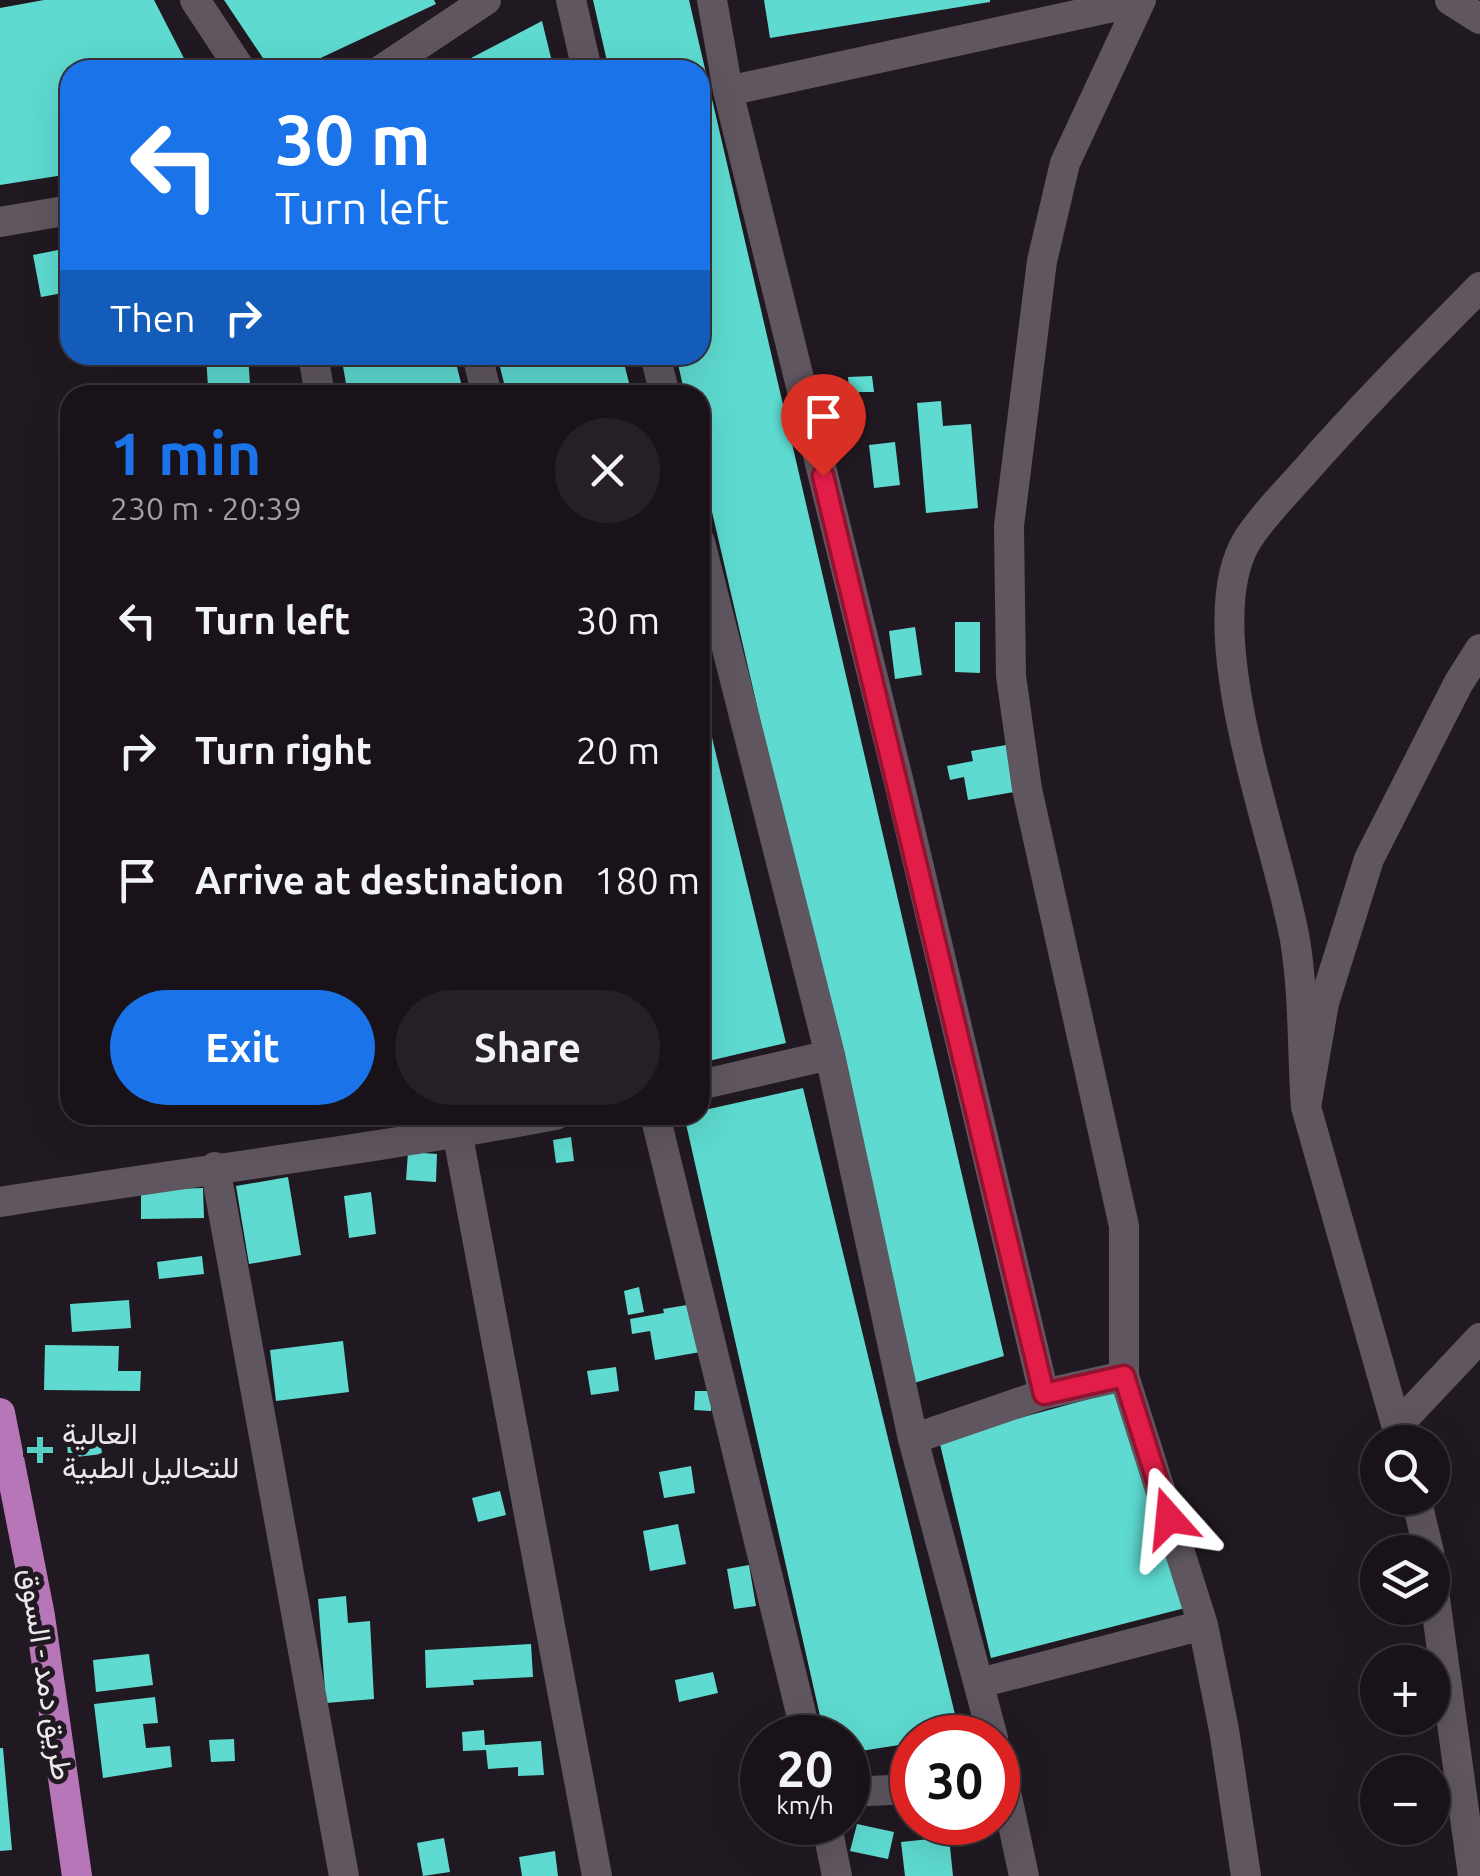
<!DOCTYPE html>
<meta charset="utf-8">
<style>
:root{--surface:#191319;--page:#262026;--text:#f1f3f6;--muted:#9f9ea2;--line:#373238;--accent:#1a73e8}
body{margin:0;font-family:Ubuntu,Vazirmatn,sans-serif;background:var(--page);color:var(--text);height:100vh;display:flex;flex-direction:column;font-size:38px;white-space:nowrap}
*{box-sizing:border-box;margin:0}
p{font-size:32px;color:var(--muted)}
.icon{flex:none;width:55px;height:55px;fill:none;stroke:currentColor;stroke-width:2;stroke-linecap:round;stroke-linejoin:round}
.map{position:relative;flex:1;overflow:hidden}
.panel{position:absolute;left:60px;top:385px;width:650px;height:740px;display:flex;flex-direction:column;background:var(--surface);border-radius:30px;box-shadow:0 10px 40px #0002,0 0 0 2px var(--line)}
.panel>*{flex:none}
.hud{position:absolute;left:60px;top:60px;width:650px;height:305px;border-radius:30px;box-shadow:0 10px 40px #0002,0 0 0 2px var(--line);background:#1a73e8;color:#fff;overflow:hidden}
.controls{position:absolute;left:1360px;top:1425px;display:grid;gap:20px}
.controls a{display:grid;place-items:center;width:90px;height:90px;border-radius:50%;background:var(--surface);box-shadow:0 10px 40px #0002,0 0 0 2px var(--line);font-size:50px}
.speed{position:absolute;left:740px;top:1715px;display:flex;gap:20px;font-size:50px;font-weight:700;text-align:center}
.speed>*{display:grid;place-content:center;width:130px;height:130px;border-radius:50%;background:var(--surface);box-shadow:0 10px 40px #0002,0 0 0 2px var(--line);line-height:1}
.speed small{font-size:25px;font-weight:400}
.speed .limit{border:15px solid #d22;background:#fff;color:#111}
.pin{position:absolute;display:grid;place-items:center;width:85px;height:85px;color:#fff;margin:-102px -42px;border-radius:50% 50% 50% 0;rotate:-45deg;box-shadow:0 0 10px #0007}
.pin .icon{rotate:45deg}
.me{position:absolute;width:110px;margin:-55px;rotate:342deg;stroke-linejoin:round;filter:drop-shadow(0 0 8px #0008)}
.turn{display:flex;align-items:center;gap:35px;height:210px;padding:0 50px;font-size:45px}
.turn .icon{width:130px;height:130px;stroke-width:2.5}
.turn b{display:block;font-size:70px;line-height:85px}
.then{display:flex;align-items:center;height:95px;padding:0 50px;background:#0003;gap:20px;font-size:38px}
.round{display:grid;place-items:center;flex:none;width:105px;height:105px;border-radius:52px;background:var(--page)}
.overview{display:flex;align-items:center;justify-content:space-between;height:170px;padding:0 50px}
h1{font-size:60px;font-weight:600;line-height:75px;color:var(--accent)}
.action{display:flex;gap:20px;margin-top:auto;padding:20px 50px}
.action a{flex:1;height:115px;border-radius:60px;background:var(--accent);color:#fff;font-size:40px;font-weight:600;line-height:115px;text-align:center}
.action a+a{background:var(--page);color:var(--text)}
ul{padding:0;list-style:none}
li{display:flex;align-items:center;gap:30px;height:130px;padding:0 50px}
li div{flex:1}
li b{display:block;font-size:38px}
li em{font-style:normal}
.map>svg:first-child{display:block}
.building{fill:#5edad0}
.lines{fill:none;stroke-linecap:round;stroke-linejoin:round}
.minor{stroke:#5f565f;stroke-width:30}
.major{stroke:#b776b8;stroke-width:30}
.route-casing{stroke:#92132f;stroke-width:25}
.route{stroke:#e11d48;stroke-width:18}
.poi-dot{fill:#56cec4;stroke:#211921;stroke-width:4}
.labels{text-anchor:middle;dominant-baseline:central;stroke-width:10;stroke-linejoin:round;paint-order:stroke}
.poi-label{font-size:30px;fill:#ede7ec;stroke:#211921;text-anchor:start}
.street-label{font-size:30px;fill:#ede7ec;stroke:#211921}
</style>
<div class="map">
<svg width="1480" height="1876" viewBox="0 0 1480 1876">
<rect width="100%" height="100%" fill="#211921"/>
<path class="building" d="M44,0H154L190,70H70V174L0,185V8Z
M224,0H434L436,4L295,70H271Z
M593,0H689L1004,1356L914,1383L700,460V395H685L676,355H700V70H609Z
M764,0H990V2L770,38Z
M542,21L554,70H448Z
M58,250L64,284L70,264V308L60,306L63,293L41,297L33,255Z
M206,355H248L250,384L208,387Z
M341,355H454L464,395H348Z
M497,355H622L632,395H507Z
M872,376L874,392H859L860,416L838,418L836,399L850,398L848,377Z
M941,401L943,426L971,424L978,508L926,513L917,403Z
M895,442L900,485L874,488L869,445Z
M955,622H980V673L955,672Z
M915,627L922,675L895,679L889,631Z
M700,688L786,1043L700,1063Z
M1006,745L1014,792L968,800L964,777L950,780L947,766L973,761L971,751Z
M803,1088L960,1735L912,1738V1743L848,1753V1738H825L684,1115H700V1111Z
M571,1137L574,1161L556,1163L553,1140Z
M408,1152L437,1154L436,1182L406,1180Z
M288,1177L301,1255L249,1264L236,1186Z
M203,1188L204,1218L141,1219V1190Z
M371,1192L376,1234L349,1238L344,1196Z
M202,1256L204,1274L159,1279L157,1262Z
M639,1287L644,1312L628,1315L624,1291Z
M129,1300L131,1328L72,1332L70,1304Z
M699,1303L706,1351L655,1360L650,1331L632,1334L630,1319L664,1313L663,1309Z
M343,1341L349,1392L276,1401L270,1350Z
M45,1345L119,1346L118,1371H141L140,1391L44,1390Z
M616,1367L619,1391L591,1395L587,1371Z
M1140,1385L1185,1608L991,1658L939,1440Z
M695,1391H711V1411L694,1410Z
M100,1438L102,1454L68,1458L67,1442Z
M691,1466L695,1493L664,1498L659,1472Z
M500,1491L506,1515L478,1522L472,1498Z
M678,1524L686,1564L650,1571L643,1531Z
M749,1565L756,1606L734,1609L727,1569Z
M346,1596L348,1623L370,1621L374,1699L326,1703L318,1599Z
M531,1644L533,1677L473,1680L474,1685L426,1688L425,1650Z
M149,1654L153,1685L96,1692L93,1660Z
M713,1672L718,1693L679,1702L675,1680Z
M155,1697L158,1723L143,1724L146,1748L170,1746L172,1767L103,1778L94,1704Z
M484,1730L485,1745L541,1741L544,1775L518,1776V1767L488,1769L486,1750L463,1751L462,1732Z
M234,1739L235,1761L211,1762L209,1740Z
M0,1748H3L12,1850L0,1851Z
M857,1824L894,1832L888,1859L850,1851Z
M949,1837L953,1876H905L901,1842Z
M444,1838L450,1872L423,1876L417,1843Z
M555,1851L558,1876H522L519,1857Z"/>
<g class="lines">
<path class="minor" d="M195,0L241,70
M571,0L587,70
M712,0L728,91L899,783L1044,1394
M1141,0L1065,163L1042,261L1009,526L1011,676L1027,789L1124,1226V1376L1203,1625L1224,1730L1246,1876
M1450,0L1480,19
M381,70L486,0
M728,91L1140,1
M0,222L70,210
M313,355L320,395
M477,355L487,395
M655,355L665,395
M700,542L830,1055L913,1439L993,1738
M700,1085L830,1055
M1306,1107C1302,1052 1304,994 1295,940C1278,840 1192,627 1248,539C1264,514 1287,492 1307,469C1362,406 1421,347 1480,287
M454,1115L597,1876
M655,1115L807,1738
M215,1167L344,1876
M0,1202C185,1172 371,1150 555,1115
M1397,1426L1480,1338
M913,1439L1044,1394L1124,1376
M1401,1442L1306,1107L1324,1003L1369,859L1458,684L1480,649
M1416,1498L1429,1552
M1432,1577L1473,1876
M980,1683L1203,1625
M998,1755L1024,1876
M848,1792L912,1789
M826,1822L837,1876"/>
<path class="major" d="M0,1413L40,1616L77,1876"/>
</g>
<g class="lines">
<g class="route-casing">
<path id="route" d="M823,476L1044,1394L1124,1376L1169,1518"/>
</g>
<use href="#route" class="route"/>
</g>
<path class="poi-dot" d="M35 1435h10v10h10v10h-10v10h-10v-10h-10v-10h10z"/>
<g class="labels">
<g class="poi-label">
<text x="62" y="1433">العالية<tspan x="62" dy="34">للتحاليل الطبية</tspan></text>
</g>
<g class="street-label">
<text transform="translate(47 1674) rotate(81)">طريق دمد - السوق</text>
</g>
</g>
</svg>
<div class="controls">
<a><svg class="icon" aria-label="search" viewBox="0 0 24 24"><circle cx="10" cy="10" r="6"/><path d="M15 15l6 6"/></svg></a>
<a><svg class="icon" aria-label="layers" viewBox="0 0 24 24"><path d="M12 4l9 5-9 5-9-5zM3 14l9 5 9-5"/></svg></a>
<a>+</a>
<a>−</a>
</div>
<div class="speed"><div>20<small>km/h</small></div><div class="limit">30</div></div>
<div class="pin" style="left:823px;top:476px;background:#d93025"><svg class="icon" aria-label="arrive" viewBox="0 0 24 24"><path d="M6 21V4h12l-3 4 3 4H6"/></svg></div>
<svg class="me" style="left:1169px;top:1518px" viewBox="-20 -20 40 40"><path d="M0-17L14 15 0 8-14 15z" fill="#e11d48" stroke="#fff" stroke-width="4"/></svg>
<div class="hud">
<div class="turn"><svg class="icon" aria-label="left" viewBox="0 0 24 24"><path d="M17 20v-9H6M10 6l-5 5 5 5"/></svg><div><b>30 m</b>Turn left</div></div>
<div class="then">Then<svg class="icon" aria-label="right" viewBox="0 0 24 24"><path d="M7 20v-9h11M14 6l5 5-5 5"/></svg></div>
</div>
<section class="panel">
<div class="overview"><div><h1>1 min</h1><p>230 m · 20:39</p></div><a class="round"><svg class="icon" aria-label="close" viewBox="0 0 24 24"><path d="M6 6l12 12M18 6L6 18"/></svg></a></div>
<ul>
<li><svg class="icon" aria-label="left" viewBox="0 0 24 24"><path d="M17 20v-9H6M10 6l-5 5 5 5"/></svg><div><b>Turn left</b></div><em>30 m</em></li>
<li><svg class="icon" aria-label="right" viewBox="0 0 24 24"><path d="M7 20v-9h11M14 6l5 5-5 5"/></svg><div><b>Turn right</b></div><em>20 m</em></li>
<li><svg class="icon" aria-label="arrive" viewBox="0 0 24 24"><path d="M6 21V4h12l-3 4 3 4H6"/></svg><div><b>Arrive at destination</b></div><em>180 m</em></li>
</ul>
<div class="action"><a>Exit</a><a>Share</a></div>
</section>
</div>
